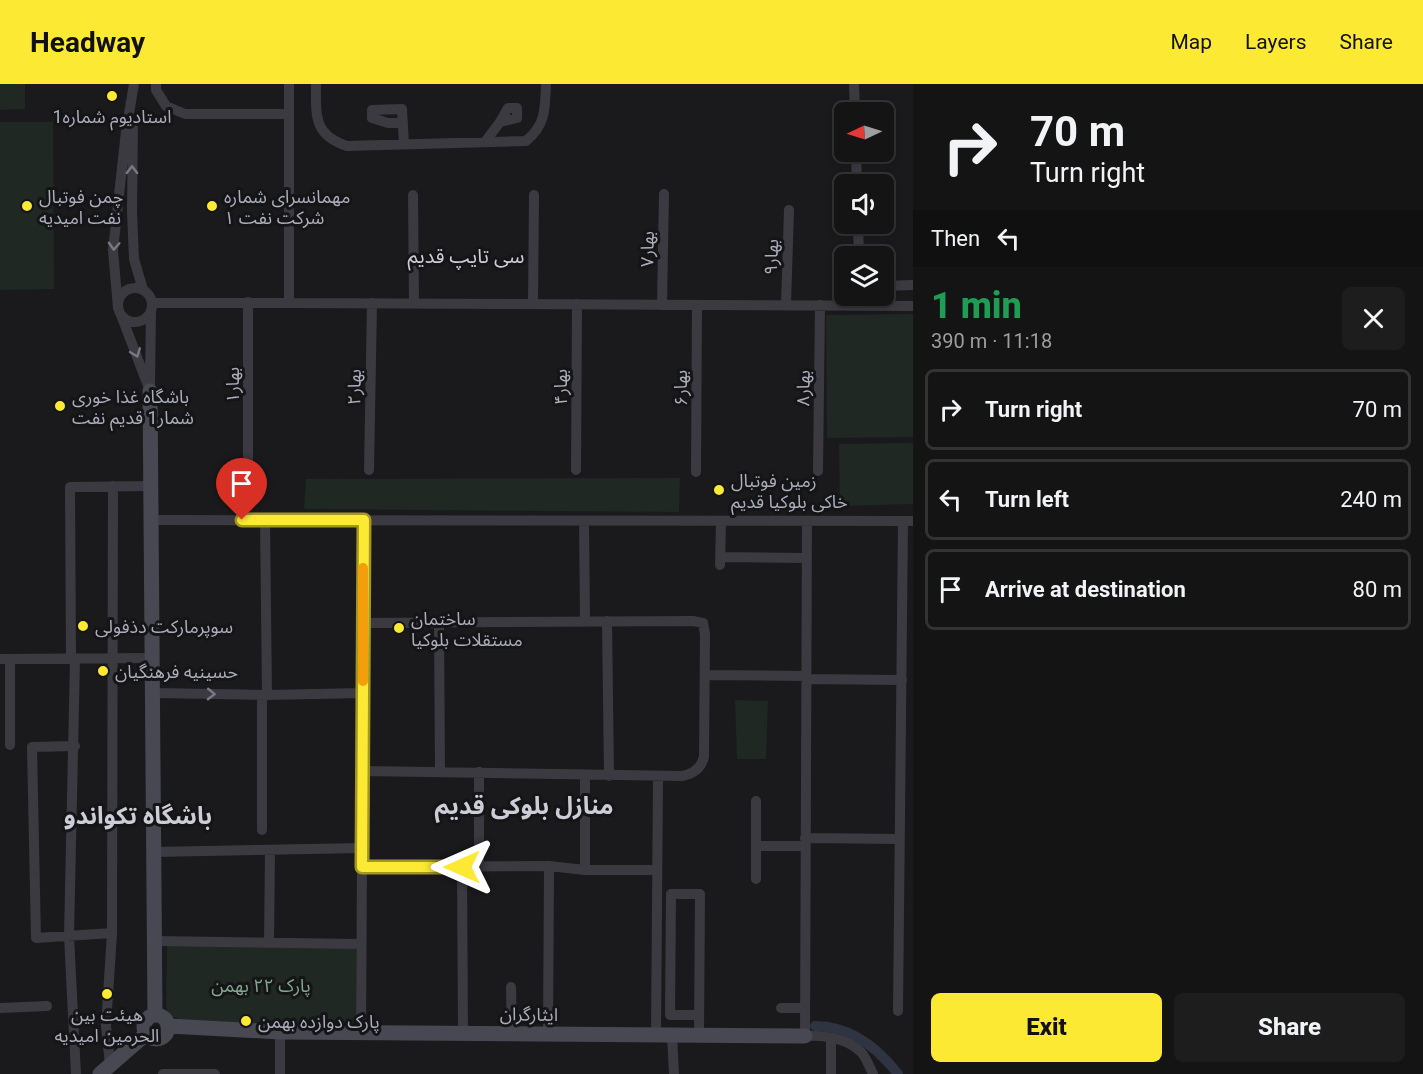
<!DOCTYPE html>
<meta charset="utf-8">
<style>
:root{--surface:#141415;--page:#1d1d1e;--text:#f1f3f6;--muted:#9d9ea0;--line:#333334;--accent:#fbe933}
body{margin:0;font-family:Roboto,"Noto Sans Arabic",sans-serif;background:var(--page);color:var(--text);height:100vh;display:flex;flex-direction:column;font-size:22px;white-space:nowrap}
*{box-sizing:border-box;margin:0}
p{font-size:20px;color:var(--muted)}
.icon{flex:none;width:33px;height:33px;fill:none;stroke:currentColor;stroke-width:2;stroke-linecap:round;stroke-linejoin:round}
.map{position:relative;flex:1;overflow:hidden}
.sheet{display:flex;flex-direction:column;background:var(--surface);width:510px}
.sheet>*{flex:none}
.guide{background:#141415;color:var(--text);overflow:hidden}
.needle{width:39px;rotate:266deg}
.tools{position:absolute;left:834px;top:18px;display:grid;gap:12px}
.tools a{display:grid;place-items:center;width:60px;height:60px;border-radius:9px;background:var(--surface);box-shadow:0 3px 9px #0003,0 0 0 2px var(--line);font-size:30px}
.pin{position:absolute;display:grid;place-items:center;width:51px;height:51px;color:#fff;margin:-62px -26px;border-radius:50% 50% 50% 0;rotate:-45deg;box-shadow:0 0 6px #0007}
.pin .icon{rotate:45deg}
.me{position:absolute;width:66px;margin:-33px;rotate:270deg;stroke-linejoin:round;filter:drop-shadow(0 0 4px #0008)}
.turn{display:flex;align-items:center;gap:21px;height:126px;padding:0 18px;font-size:27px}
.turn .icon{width:78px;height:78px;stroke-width:2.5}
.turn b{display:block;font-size:42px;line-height:51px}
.then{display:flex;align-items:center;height:57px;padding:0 18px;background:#0003;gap:12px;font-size:22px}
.round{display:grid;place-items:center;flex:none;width:63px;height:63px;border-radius:9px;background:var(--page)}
.overview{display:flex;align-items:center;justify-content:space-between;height:102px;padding:0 18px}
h1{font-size:36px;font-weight:800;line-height:45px;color:#1e9e55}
.action{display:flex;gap:12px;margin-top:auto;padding:12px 18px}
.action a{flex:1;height:69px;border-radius:9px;background:var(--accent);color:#111;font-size:24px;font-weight:800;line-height:69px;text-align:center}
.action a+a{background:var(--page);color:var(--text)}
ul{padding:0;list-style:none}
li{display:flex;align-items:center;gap:18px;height:81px;margin:0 12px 9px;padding:0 6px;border:3px solid var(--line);border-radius:9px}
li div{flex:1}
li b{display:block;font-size:22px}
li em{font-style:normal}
header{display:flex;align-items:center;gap:36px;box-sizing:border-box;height:84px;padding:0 30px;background:var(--accent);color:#111}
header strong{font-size:28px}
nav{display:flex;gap:33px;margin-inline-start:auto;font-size:21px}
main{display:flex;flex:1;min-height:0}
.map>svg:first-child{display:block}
.green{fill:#1f2822}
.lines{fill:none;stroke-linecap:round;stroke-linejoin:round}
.canal{stroke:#2e3441;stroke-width:10}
.street{stroke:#3b3a41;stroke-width:10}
.secondary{stroke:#484852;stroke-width:15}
.oneway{stroke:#797985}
.route-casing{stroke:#a39721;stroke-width:15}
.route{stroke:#fbe933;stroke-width:10}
.slow{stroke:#f59e0b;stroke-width:10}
.poi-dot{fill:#fbe933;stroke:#151517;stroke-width:2}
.labels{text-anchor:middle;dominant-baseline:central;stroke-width:6;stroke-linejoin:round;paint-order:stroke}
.poi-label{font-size:18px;fill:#acadbc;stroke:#151517;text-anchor:start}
.street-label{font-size:18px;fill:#acadbc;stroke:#151517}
.park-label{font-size:18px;fill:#82a88e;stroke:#151517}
.neighbourhood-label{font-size:20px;fill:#cdcdd8;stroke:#151517}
.district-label{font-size:24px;font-weight:bold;fill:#cdcdd8;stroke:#151517}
</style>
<header>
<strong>Headway</strong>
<nav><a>Map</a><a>Layers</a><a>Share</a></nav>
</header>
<main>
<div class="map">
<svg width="913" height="990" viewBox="0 0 913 990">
<rect width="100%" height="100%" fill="#1a1a1c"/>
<path class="green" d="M0,0H25V25L0,26Z
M0,38H53L54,205L0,206Z
M913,230V353L827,354L826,231Z
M913,359V420L840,422L839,360Z
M680,394L679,428L304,425L306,395Z
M735,616L768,617L766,675H737Z
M167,862H356V935L353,939L219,941L188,938L168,931L166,921Z"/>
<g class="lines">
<path class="canal" d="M815,942C850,942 877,963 898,990"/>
<path class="street" d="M156,0V6L166,22L185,30H289
M316,0C316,31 313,51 347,62L526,57C546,41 545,24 546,0
M854,0L855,28
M133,34L132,128L134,175L143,206
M403,39H388L372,34V26L402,25L404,60
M485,58L500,38L517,34V24H508L500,38
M856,68L857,100
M413,111L414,219
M858,140L859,172
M884,202L912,201
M118 221a17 17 0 1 1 34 0a17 17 0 1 1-34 0Z
M248,218V383
M152,219H289V0
M289,219L913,222
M533,220L534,111
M662,221L664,110
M786,221L789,126
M118,224L113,166L126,47L134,0
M121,231L150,307
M150,301L151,226
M369,386L372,219
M576,386L577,220
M818,387L820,221
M696,388L697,221
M151,436L913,437
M265,436L267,611
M584,437L585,536
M807,437L805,952C823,951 846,954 861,968C866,973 870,984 873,990
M721,473L806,474
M720,481L721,437
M607,537L609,692
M439,538L440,688
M0,575L153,574
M71,575L70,403L151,402
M75,575L69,852L76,990
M705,591L806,592
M806,595L902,596
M153,609L267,611L363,609
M262,611V746
M10,661V575
M75,662L32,663L36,854L112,849
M362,687L682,692C693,690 701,685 704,673L705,550L703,539L693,537L363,539
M479,688V783
M585,692V786
M805,754L900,755
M756,762H805
M154,768L362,764
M362,783L549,782L585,786H657
M462,783L463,949
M756,795V717
M155,857L361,860
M269,859L270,766
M511,903L512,950
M0,924L47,922
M781,924H805
M898,927L903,437
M699,931H670L671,810H700L699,951
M280,948V990
M361,948L364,436
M548,950L549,782
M656,951L658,693
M672,951L674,990
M831,954V990
M110,981L106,942L112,849L113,402
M163,990H215"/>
<path class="secondary" d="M150,307L155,930
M144 943a12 12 0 1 1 24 0a12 12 0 1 1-24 0Z
M169,942L280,948L805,952
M100,990L146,950"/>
</g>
<defs><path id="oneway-chevron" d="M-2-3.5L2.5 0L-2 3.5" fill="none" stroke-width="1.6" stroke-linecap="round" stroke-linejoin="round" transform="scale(1.5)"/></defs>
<g class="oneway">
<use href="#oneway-chevron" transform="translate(132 86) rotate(-89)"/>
<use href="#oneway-chevron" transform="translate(114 162) rotate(93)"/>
<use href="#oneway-chevron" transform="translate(136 269) rotate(69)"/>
<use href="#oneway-chevron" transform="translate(211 610) rotate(1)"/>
</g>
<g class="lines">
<g class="route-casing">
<path id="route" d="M242,436H364L362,783H462"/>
</g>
<use href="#route" class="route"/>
<path class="slow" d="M363,597V484"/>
</g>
<g class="poi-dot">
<circle cx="112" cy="12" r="6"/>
<circle cx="27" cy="122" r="6"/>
<circle cx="212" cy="122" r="6"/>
<circle cx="60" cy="322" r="6"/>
<circle cx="719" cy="406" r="6"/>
<circle cx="83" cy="542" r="6"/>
<circle cx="399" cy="544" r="6"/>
<circle cx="103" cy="587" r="6"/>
<circle cx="107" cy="910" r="6"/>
<circle cx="246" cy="937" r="6"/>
</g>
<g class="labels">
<g class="poi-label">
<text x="112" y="32" text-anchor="middle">استادیوم شماره1</text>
<text x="39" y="112">چمن فوتبال<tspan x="39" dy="21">نفت امیدیه</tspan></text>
<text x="224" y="112">مهمانسرای شماره<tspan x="224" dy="21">۱ شرکت نفت</tspan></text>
<text x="72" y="312">باشگاه غذا خوری<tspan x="72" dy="21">شمار1 قدیم نفت</tspan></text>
<text x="731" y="396">زمین فوتبال<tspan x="731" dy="21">خاکی بلوکیا قدیم</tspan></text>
<text x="411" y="534">ساختمان<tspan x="411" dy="21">مستقلات بلوکیا</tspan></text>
<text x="95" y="542">سوپرمارکت دذفولی</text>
<text x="115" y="587">حسینیه فرهنگیان</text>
<text x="107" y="930" text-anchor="middle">هیئت بین<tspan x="107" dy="21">الحرمین امیدیه</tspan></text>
<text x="258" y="937">پارک دوازده بهمن</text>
</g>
<g class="street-label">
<text transform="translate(647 165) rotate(-89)">بهار۷</text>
<text transform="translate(771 173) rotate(-88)">بهار۹</text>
<text transform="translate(232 301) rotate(-90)">بهار۱</text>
<text transform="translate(354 303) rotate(-89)">بهار۲</text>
<text transform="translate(560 303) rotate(-90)">بهار۴</text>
<text transform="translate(680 304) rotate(-90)">بهار۶</text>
<text transform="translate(803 304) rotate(-89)">بهار۸</text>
<text transform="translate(529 930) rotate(1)">ایثارگران</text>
</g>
<g class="park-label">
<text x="261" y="901">پارک ۲۲ بهمن</text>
</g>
<g class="neighbourhood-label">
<text x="466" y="172">سی تایپ قدیم</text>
</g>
<g class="district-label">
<text x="524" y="722">منازل بلوکی قدیم</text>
<text x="138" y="732">باشگاه تکواندو</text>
</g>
</g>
</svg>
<div class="tools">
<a><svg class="needle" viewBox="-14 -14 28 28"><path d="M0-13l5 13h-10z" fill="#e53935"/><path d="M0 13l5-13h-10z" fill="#9d9ea0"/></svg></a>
<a><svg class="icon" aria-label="sound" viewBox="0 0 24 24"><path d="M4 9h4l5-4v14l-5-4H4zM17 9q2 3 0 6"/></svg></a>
<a><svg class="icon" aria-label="layers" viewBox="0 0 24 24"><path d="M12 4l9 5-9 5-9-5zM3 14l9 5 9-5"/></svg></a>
</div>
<div class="pin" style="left:242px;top:436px;background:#d93025"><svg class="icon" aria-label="arrive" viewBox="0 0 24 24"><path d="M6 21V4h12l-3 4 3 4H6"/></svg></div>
<svg class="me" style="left:462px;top:783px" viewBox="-20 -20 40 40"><path d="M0-17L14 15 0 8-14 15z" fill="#fbe933" stroke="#fff" stroke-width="4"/></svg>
</div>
<section class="sheet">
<div class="guide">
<div class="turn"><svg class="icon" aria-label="right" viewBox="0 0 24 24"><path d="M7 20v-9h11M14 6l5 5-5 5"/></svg><div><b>70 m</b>Turn right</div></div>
<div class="then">Then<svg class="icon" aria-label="left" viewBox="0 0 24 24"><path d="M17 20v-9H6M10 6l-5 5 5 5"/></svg></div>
</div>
<div class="overview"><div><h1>1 min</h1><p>390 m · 11:18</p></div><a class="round"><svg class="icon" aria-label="close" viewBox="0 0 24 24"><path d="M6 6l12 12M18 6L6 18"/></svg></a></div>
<ul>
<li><svg class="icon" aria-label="right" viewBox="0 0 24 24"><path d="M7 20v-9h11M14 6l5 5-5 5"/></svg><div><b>Turn right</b></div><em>70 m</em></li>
<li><svg class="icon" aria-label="left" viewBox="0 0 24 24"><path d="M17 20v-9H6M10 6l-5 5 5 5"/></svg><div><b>Turn left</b></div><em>240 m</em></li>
<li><svg class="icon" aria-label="arrive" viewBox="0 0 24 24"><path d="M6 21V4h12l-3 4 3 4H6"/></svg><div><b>Arrive at destination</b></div><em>80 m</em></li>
</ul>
<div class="action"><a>Exit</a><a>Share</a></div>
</section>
</main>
